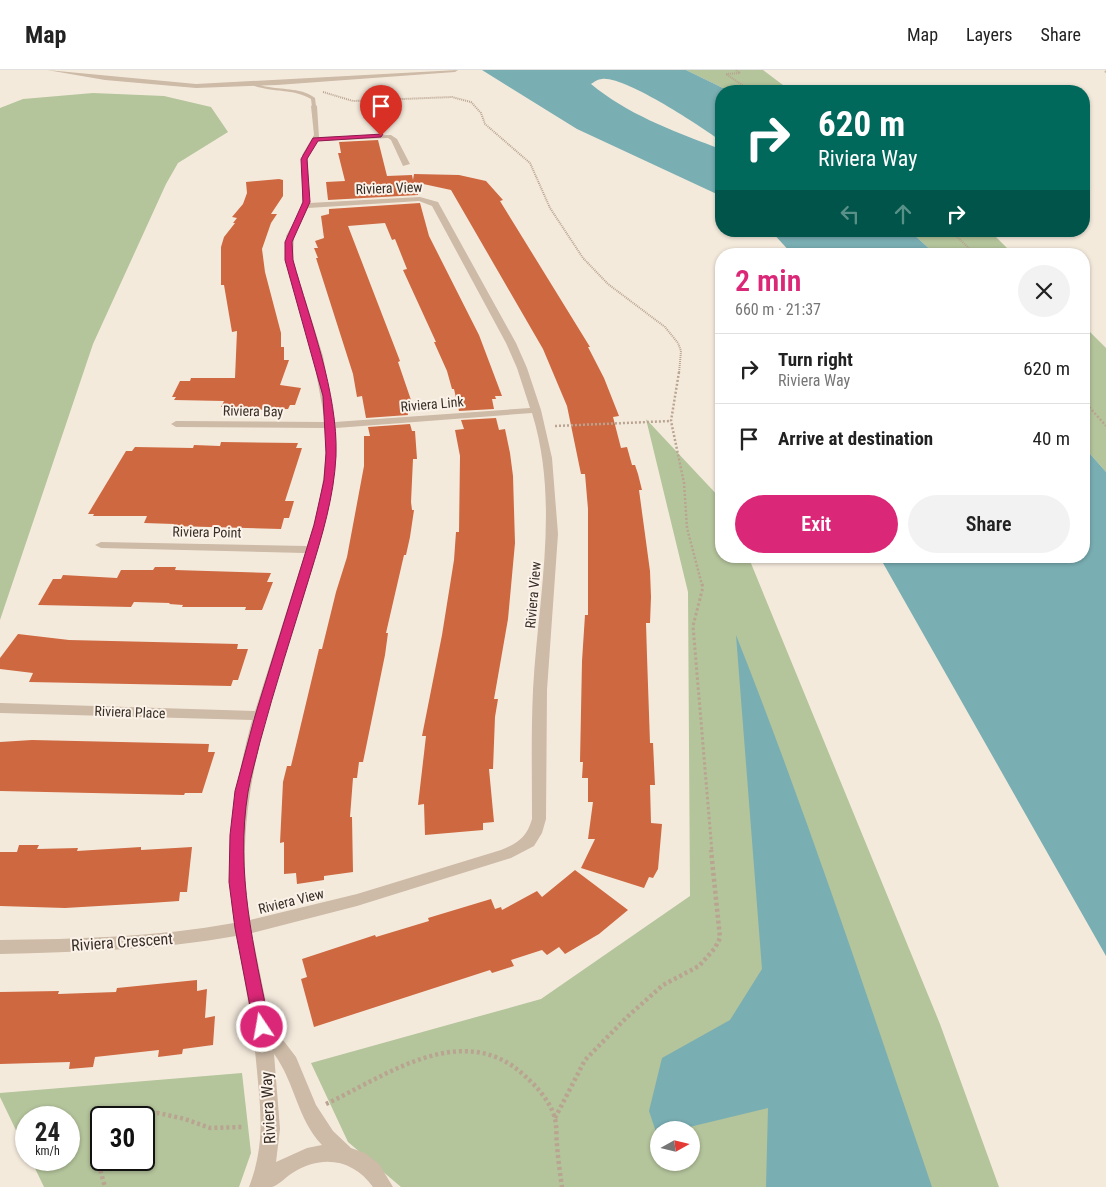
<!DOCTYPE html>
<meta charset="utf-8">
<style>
:root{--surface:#fff;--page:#f2f2f2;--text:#222;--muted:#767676;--line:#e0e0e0;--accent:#db2777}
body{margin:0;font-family:"Roboto Condensed",sans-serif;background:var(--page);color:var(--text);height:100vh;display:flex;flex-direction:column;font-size:19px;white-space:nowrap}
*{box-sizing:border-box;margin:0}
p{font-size:16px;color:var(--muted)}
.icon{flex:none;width:28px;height:28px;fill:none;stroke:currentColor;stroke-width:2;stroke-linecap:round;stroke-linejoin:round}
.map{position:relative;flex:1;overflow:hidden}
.details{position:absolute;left:715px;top:178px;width:375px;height:315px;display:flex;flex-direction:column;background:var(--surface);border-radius:20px;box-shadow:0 1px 4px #0004}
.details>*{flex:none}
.top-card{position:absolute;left:715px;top:15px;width:375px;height:152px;border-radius:20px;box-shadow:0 1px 4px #0004;background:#00695c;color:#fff;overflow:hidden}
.needle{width:32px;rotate:82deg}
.fabs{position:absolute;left:650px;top:1051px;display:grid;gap:10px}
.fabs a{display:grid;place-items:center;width:50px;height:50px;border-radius:50%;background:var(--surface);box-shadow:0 1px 4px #0004;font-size:25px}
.speed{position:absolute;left:15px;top:1036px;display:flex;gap:10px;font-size:25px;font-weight:700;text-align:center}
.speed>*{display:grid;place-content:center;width:65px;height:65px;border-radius:50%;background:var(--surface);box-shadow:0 1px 4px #0004;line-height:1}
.speed small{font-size:12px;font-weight:400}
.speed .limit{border:2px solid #111;border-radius:8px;background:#fff;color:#111}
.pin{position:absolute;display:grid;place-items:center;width:42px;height:42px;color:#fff;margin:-51px -21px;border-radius:50% 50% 50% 0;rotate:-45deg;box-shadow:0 0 5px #0007}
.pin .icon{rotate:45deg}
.me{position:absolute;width:55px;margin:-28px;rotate:348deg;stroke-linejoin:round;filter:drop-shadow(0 0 4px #0008)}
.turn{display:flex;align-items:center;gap:18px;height:105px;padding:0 20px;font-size:22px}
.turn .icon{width:65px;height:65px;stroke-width:2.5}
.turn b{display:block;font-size:35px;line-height:42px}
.lanes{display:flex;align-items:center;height:48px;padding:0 20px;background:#0003;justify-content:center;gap:25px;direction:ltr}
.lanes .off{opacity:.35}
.round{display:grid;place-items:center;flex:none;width:52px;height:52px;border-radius:26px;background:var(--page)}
.headline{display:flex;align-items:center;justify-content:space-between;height:85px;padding:0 20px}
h1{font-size:30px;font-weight:600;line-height:38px;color:var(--accent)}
.button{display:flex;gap:10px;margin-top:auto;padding:10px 20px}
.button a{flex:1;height:58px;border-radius:30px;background:var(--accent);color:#fff;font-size:20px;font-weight:600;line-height:58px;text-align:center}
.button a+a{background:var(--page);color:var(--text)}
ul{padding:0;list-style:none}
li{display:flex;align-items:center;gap:15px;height:70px;padding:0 20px;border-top:1px solid var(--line)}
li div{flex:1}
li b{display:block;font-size:19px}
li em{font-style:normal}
header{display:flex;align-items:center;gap:30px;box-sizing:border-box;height:70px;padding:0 25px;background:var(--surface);border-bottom:1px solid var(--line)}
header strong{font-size:24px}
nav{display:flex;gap:28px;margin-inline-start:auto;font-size:18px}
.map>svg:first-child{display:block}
.green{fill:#b4c49b;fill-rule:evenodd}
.water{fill:#79aeb3}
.building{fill:#ce6840}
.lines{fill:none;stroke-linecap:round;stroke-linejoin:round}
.path-far3{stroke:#b9a491;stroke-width:2;stroke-dasharray:1 1;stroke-linecap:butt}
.path-far2{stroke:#b9a491;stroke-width:2.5;stroke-dasharray:2 2;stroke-linecap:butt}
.path-far1{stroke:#b9a491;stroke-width:3;stroke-dasharray:2.5 2.5;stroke-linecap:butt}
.path{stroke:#b9a491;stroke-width:4.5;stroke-dasharray:3 3;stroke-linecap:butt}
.lane{fill:#cdbaa7;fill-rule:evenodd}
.street{fill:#cdbaa7;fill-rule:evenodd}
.route{fill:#db2777;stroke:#8e194d}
.labels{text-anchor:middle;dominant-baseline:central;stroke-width:4;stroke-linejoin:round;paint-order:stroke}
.street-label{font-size:14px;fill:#392e28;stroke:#fbf3e9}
.near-street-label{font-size:16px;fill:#392e28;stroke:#fbf3e9}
</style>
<header>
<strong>Map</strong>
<nav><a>Map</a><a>Layers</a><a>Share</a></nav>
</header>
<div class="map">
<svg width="1106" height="1117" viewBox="0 0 1106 1117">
<rect width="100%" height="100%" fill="#f4eadc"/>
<path class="green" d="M686,0H763L791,21H729Z
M93,23L164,26L211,37L228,62L178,93L166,114L93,274L0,550V38L23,29Z
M910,161H990L1013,184H935Z
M1084,256L1106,278V402L1084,377Z
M646,349L721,429V486H748L940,954L999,1117H401L348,1072L311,993L541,929L690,826L688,522ZM659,1060H691V1092H659Z
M242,1003L251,1083L239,1117H44L31,1090H69V1048H26V1081L0,1027V1023ZM101,1048H144V1090H101Z"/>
<path class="water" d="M482,0H686L729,21H721V71C700,56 625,6 602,9C598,9 594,12 591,14C627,44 671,60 715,77H721V126L577,59Z
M771,161H910L935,184H792Z
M1084,377L1106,402V886L879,486H1084Z
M736,565C808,747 869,932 932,1117H766L768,1038L677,1060H659L657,1065L649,1041L662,988L730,950L762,899Z"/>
<path class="building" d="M378,70L387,106L412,105L413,110L414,104L459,105L486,111L503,130L500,131L590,277H588L604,308L619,346L613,347L621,378L627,377L632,395H635L638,404L642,420H639L650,501L651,527L650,553H646L647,586L650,673H653L655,715H650L651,753L662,754L658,799L653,808L649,807L644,818L581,798L595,769H588L593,732H588V708H582L583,692H580L582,591L585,545H588V439L585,404H581L567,336L543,279L451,120L414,112L418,125L328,130L326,112L345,111L338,83H341L339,72Z
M279,109L283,110V126L271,144H277L271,153L262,179L265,202L281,263V277H284V290H289L280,315L301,318L295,335H290L288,339L248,340L249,337H221L224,331L174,330L176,327H172L180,311H190L191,308H235L237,261L232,262L224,215H221V177L224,167L235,153H233L237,148L232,147L243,134L247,123L246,112Z
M420,133L429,166L479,265L502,326H495L496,329H492L494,339L459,341L454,319H452L447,301L434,272H436L403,200L407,199L395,169L392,170L385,153L348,156L400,291L398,292L411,330H405L408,345L366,348L362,326L357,327L353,304L316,188H318L314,178H318L315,171L324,168L321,146L329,144V139Z
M496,348L499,360L505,359L510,383L513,406L515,473L508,549L494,629H498L495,647L493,699H489L494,752L483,753V760L425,765L424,734L418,735L426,666H422L442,565L454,490L456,462H459L460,386L455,360L464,359L461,350Z
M410,354L412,361H415L417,389H413L411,432L412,440H414L410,467L406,485H404L386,563H388L385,585L363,692H359L357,708H353L350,747H352L353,802L324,806V810L297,814L296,803L284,804V772L280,773L283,712L287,696H291L319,579H322L336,522L347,487L364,396V366H370L368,357Z
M221,372L298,373L296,378H302L285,431H294L289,448H284L281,459L173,456L174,454L144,453L147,446H93L94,444H88L126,381H132L135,377L193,378L194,375L220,376Z
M155,497H176L175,500L271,503L267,512H273L262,540H245L246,537H182L183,535L169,534L170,533L134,532L131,537L38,535L53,509H61L63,505L117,508L121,500H153Z
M18,564L69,570L238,574L237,579H248L238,610H233L231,616L29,612L33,603L0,599V588Z
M32,670L209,674L208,682H215L202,723H185L184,725L0,721V672Z
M19,775H39L37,779L78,778L77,781L141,777V780L192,777L187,822H180L179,831L150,833L65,838L0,836V782H17Z
M575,800L628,840L599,864L565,884L559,877L547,885L542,880L511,890L514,896L492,903L490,900L314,957L301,909L307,907L302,889L375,865L376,867L429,851L428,848L491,829L495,839L501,837L502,840L537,821L542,827Z
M197,910V921L207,919L205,948L215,946L213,975L183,979L182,984L158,987L159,980L95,987L93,997L69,999L70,992L0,994V922L59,921L58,924L116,922L117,918Z"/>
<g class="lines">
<path class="path-far3" d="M736,0L740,3L726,4L751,21
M323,22L353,31L452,27L471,32L481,43L485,54L530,93L550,138L583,188L608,214L665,257L678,273L681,281L679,303
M951,161L975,184"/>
<path class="path-far2" d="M679,302L671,351L684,413L687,458L702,515
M1084,331L1106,356
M555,356L671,351"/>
<path class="path-far1" d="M702,514L703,517L693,556L712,782"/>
<path class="path" d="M326,1034C386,1006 463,948 525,1006C537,1017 551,1032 555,1049C557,1057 556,1067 557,1075C558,1089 560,1103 562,1117
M127,1048L158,1043L185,1049L210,1058L242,1057
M555,1048L585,990L627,947L663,915L699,896L715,878L720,868L711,780
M101,1071L98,1092L105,1117"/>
<path class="lane" d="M1106,0V3L1104,2Z
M254,13C259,14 264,17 269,17C285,20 302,18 315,28L316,36L312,37L311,29C293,18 271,23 252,15Z"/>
<path class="street" d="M47,0L196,14L458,0L455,2L277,15L196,18L105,10Z
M314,34L317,36L319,67L391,65L397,69L410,94L403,96L391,70L388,68L317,71L308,85V93L309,133L420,127L438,132L516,273L527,298L541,340L552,388L558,464L547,620L546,749L542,763L534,776L511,788L357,836L252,863L270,953L296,987L316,1035L333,1061L351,1078L365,1083L379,1094L393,1117H373C354,1090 323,1084 294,1102C288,1105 279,1115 272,1117C265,1117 256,1117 249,1117C265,1075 261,1044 257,1001C253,955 245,911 236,866C158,880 79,882 0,884V870C78,869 157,867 234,853C223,783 234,718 252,650L0,643V633L255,641L305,483L101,478L95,475L101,472L307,476C319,438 328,399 325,358L176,357L171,354L176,351L325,352L313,286L285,190L286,166L300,141L302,132V85L314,65L311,36ZM419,131L432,136L506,273L517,298L530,338L335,352L323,286L293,190L294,166L308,138ZM532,343C560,433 538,528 533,620C531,663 532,706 532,749C527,767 518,773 501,780L357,824L250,850C230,736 272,628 305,521C322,468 339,414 336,358ZM274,984C295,1012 297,1049 322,1075L307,1078L276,1092L280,1059Z"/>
</g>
<path class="route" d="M383,64L381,67L318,71L307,89L310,132L292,172L293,190C310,252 338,321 336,386C334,427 322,466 310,505C293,561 275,616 260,672C256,689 251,705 248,722C235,802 254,879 270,957L268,961L262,963L257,961L254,957L235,858L229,812L230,765L235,721L255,646L314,455L324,410L326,383L323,326L285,190V172L303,132L301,89L313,68Z"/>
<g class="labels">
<g class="street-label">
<text transform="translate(389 118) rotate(-2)">Riviera View</text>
<text transform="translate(432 334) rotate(-5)">Riviera Link</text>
<text transform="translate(253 341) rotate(1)">Riviera Bay</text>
<text transform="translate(207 462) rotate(1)">Riviera Point</text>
<text transform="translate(533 525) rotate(-85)">Riviera View</text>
<text transform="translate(130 642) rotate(2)">Riviera Place</text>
<text transform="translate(291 831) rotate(-14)">Riviera View</text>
</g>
<g class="near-street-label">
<text transform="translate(122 872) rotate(-4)">Riviera Crescent</text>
<text transform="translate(268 1038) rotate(-93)">Riviera Way</text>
</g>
</g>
</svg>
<div class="fabs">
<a><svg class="needle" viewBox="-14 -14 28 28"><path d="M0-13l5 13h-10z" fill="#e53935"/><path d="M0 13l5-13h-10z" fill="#767676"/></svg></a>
</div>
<div class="speed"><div>24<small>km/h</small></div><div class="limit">30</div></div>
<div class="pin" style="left:381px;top:66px;background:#d93025"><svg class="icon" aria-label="arrive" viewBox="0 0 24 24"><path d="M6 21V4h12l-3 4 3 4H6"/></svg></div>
<svg class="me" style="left:262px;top:957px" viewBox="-20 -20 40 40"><circle r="17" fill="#db2777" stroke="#fff" stroke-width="3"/><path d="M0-11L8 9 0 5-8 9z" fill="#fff"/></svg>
<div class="top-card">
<div class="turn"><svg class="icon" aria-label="right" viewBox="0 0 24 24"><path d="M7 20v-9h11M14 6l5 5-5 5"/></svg><div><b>620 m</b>Riviera Way</div></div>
<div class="lanes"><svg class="icon off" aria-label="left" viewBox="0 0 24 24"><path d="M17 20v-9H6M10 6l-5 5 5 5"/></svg><svg class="icon off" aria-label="ahead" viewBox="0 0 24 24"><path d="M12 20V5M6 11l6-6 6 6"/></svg><svg class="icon" aria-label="right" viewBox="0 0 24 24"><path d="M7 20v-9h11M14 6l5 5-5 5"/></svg></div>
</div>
<section class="details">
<div class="headline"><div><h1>2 min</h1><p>660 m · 21:37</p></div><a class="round"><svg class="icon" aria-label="close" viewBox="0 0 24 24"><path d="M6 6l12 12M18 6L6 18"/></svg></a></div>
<ul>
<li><svg class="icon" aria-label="right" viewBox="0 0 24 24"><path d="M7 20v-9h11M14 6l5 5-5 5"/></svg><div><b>Turn right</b><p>Riviera Way</p></div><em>620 m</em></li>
<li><svg class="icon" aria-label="arrive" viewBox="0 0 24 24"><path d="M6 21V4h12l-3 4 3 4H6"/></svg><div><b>Arrive at destination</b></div><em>40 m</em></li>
</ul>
<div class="button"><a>Exit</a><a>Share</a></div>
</section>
</div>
